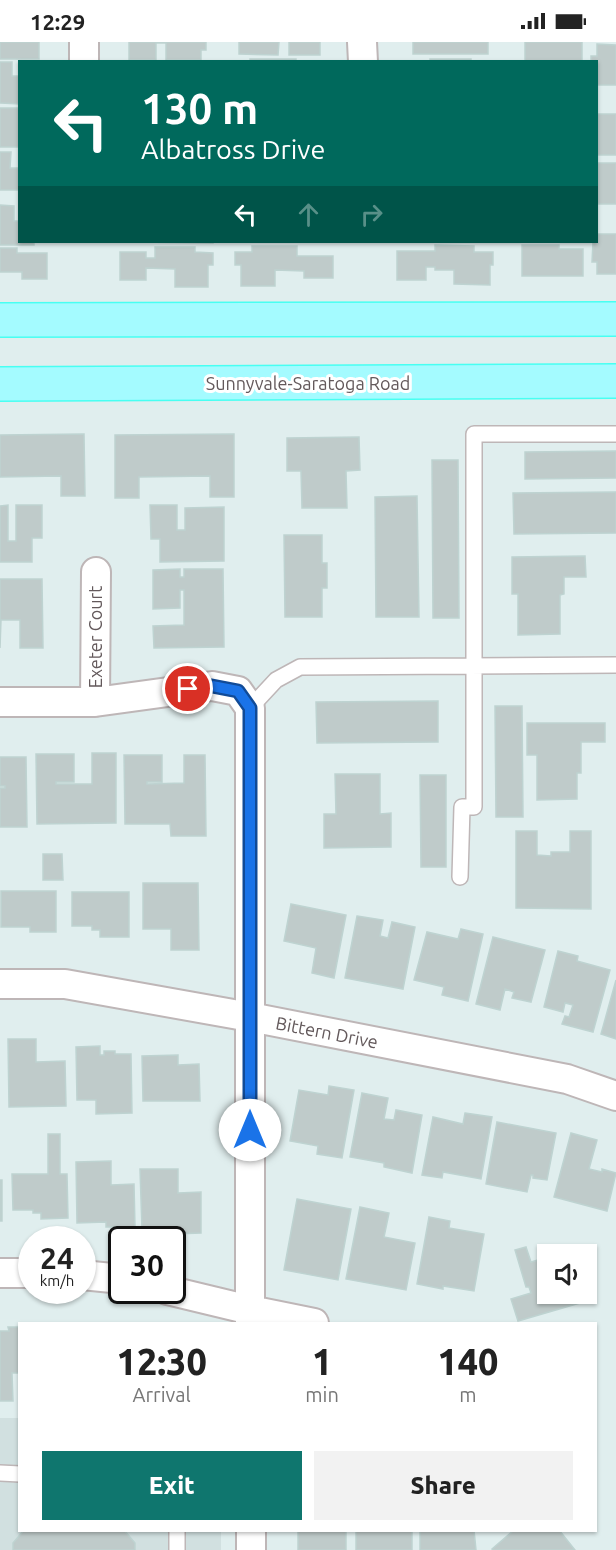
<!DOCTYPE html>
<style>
:root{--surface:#fff;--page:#f2f2f2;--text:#222;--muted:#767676;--accent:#0f766e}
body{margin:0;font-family:Ubuntu,sans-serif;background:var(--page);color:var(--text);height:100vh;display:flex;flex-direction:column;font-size:22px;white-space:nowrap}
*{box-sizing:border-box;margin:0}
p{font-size:20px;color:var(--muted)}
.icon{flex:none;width:33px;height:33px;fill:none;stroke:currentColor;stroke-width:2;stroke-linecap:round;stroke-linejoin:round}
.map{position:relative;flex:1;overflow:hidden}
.drawer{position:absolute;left:18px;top:1280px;width:579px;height:210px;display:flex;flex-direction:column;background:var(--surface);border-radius:0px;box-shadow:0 2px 4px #0004}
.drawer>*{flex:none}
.banner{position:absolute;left:18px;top:18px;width:580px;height:183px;border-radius:0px;box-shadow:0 2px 4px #0004;background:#00695c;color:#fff;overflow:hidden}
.fabs{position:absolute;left:537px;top:1202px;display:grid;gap:12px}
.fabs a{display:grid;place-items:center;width:60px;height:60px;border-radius:0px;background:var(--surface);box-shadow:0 2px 4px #0004;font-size:30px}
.speed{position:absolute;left:18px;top:1184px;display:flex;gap:12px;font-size:30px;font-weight:700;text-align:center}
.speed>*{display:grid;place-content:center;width:78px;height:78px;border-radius:50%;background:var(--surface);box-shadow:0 2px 4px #0004;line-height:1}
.speed small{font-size:15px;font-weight:400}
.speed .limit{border:3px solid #111;border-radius:9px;background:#fff;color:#111}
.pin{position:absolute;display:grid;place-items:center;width:51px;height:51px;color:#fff;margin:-26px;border:3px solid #fff;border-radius:50%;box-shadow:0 2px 6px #0007}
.me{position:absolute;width:66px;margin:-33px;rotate:0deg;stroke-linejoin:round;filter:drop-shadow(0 0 4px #0008)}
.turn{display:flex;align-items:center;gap:21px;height:126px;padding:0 24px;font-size:27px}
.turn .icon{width:78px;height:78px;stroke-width:2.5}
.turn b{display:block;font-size:42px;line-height:51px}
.lanes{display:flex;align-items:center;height:57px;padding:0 24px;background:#0003;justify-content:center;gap:30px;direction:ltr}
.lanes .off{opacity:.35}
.eta{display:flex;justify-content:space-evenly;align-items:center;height:102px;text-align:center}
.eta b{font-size:36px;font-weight:800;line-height:42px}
.button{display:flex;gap:12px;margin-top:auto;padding:12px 24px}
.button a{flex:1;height:69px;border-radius:0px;background:var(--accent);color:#fff;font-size:24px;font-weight:800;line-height:69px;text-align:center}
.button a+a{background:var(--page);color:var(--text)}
.status{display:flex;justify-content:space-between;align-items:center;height:42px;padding:0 30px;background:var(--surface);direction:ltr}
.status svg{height:16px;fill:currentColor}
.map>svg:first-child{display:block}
.education{fill:#d1e0e0}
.building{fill:#bfcbca;stroke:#bed3d1;stroke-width:1.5}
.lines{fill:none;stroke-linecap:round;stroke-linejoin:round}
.lane-casing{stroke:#beb6b7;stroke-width:18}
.street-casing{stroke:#beb6b7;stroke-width:32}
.primary-casing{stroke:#48fff2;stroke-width:36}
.lane{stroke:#fff;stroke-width:15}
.street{stroke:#fff;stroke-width:28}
.primary{stroke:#a4fbff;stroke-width:33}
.route-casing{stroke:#114b97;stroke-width:15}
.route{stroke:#1a73e8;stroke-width:10}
.labels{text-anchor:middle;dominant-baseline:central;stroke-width:6;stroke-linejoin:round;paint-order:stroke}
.street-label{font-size:18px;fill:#63595b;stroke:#fff}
</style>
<div class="status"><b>12:29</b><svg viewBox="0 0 49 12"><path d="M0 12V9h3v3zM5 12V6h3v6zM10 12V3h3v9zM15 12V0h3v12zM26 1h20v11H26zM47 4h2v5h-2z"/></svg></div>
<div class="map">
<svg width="616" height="1508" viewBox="0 0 616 1508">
<rect width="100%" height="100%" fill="#e0eeee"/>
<path class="education" d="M0,1376H19L20,1488H221V1508H0Z"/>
<path class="building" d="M0,0H39V17H0Z
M129,0H206V8H201V18H166V1H156V18H129Z
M239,0H279L278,13L239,12Z
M289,0H320V13H289Z
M413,0H488V12H413Z
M525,0H582V20H525Z
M597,2L616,3V43H597V20H591V14H597Z
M250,17H296V20H250Z
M430,17H471V20H430Z
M0,20H12V34H20V62L0,61Z
M0,66H20V105H0Z
M597,72H616V113H597Z
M0,110H11L10,126H20V148H0Z
M597,121H616V162H597Z
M0,163L14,164V179H20V200H34V203H0Z
M597,192H616V232H597V220H592L593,200H597Z
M136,200H213V201Z
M435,203L474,204V210H493V223H490V243L454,242V228H435V225H426V238H397V209H435Z
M522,203H559V207H583V234H522Z
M252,204H297V214H333V236H304V229L275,228V244H241V223H235V210H252Z
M155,205H195V210L213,211V223H208V245H175V227L146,226V238H120V210H146V216H155Z
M0,206H17V211H47V237H22V230H0Z
M84,392L85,454H61V434L0,435V393Z
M234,392V455H210V434L139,435V456H115V393Z
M359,395L360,428L346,429L347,466H302L301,429H287V396Z
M616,409V436L525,437V410Z
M432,418H458L459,576H433Z
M616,450V491L514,492L513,451Z
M417,454L419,575H376L375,455Z
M8,463V499H16V463H42V496H32V520H0V464Z
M150,463H177V488H185V466L224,465V519L160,520V497H151Z
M284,493H322V521H327V546H322V575H285Z
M585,514L586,535H564V552L560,553V592L518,593V552H512V515Z
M180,527V535H184V527H223L224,605L154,606L153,584L184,583V548H180V566L153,567V528Z
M0,537H42L43,606H20V578H1L0,606Z
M438,659V700L317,701L316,660Z
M495,664H522L523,775H496Z
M527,681H605V700H581V731H577V757L537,758V713H527Z
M92,711H116V781L37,782L36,712H74V740H56V742H92Z
M124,713H162V740H147V742L184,741V713H205L206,794H171L170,782H125Z
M0,715H26L27,785H0V746H5V744H0Z
M335,732H380V772L391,771V805L324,806V772H336Z
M420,733H446V825H421Z
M516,789H537V813L551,814V810H570V789H591V867L516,866Z
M43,812H62L63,838H43Z
M143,841H198L199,908H171V887H143Z
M1,849H56V890H30V885H1Z
M72,850H129V895H100V888H92V884H72Z
M291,862L346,873L334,936L312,931L316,906L284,899Z
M357,874L383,878L380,894L388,896L392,880L415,885L403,947L345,936Z
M461,887L483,892L468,959L442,953L444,945L414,938L427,890L458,897Z
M493,895L545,908L531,960L512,956L514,950L505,947L500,968L476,962Z
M558,909L578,914L577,919L610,928L593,990L562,982L565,974L569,975L573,963L565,961L563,970L544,965Z
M616,938V997L601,992Z
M8,997H36V1020L65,1019L66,1064L9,1065Z
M100,1004V1013H104V1009H115V1012H131L132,1071L96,1072V1058H77L76,1005Z
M178,1013V1023L199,1022L200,1059H143L142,1014Z
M329,1044L354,1048L342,1116L317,1112L318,1104L290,1099L299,1048L328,1053Z
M362,1051L388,1056L384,1077L394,1078L396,1068L422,1073L412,1131L384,1125V1121L350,1115Z
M465,1071L492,1075L481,1137L443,1130L442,1136L422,1133L433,1075L463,1082Z
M497,1080L556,1091L547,1138L533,1136V1133H531L527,1150L486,1142Z
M571,1091L597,1098L589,1127L602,1130V1127L616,1131L607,1169L554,1155Z
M48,1092H60V1132H67L68,1176L41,1177V1171H33V1168H13L12,1132H48Z
M111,1119V1143L134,1142L135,1185H106V1180L77,1181L76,1120Z
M140,1127H178V1151L201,1150V1191L174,1192V1187L142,1188Z
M0,1138H2V1179H0Z
M297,1157L351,1167L338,1238L284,1228Z
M360,1165L389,1171L384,1195L415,1201L406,1248L346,1237Z
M429,1175L450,1179L449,1186L484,1192L474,1249L443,1244V1247L417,1242Z
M526,1205L531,1220L548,1215V1251H577L580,1261L518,1279L511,1257L531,1251L529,1245H526L515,1208Z
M8,1285H20V1331H12L13,1359H0V1289H9Z
M24,1488H124L135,1501V1508H13V1501Z
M298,1488H346V1508H298Z
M356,1488H412V1508H356Z
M420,1488H474L476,1508H420Z
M514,1488H559L575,1508H493L492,1507Z"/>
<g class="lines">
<g class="lane-casing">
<path id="lane" d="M250,666L276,638L300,625L616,623
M460,835L462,765H474V392H616
M0,1431L20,1432
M177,1488V1508"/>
</g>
<g class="street-casing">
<path id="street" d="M362,0L363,20
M84,20V0
M0,660H95L212,644L238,649L250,666V1281
M95,660L96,530
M0,942H65L250,975L567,1037L616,1054
M0,1231H32
M82,1233L122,1237
M167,1248L250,1268L314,1281
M251,1488V1508"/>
</g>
<g class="primary-casing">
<path id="primary" d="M0,278L616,277
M0,342L616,339"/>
</g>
<use href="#lane" class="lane"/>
<use href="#street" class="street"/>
<use href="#primary" class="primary"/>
</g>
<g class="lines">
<g class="route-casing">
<path id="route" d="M188,647L212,644L238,649L250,666V1088"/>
</g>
<use href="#route" class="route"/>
</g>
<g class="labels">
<g class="street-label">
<text x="308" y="341">Sunnyvale-Saratoga Road</text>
<text transform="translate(95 595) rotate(-90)">Exeter Court</text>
<text transform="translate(327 990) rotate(11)">Bittern Drive</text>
</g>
</g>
</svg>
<div class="fabs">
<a><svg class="icon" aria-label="sound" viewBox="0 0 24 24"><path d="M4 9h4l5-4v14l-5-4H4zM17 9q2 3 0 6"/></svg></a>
</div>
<div class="speed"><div>24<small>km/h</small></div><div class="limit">30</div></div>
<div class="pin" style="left:188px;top:647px;background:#d93025"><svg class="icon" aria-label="arrive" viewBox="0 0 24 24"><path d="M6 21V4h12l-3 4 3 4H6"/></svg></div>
<svg class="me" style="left:250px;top:1088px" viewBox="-20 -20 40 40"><circle r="19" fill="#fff"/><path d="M0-13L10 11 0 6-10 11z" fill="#1a73e8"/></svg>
<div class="banner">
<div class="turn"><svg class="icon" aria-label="left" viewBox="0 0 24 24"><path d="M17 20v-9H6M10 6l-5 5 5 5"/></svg><div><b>130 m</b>Albatross Drive</div></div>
<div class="lanes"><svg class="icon" aria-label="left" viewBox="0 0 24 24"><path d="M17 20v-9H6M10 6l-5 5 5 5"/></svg><svg class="icon off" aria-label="ahead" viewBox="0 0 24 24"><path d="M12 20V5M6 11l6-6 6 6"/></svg><svg class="icon off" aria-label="right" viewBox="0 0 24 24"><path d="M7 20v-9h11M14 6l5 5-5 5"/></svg></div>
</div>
<section class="drawer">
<div class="eta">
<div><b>12:30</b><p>Arrival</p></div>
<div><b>1</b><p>min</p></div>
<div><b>140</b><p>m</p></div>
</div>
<div class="button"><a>Exit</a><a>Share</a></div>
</section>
</div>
